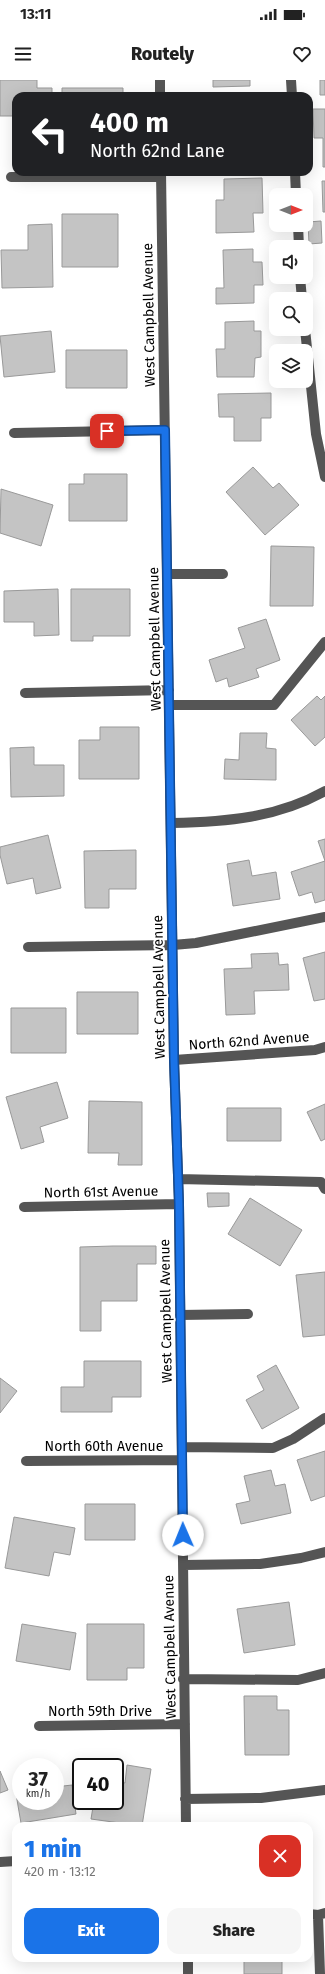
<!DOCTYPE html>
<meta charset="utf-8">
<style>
:root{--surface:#fff;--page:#f6f6f6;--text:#222;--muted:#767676;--accent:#1a73e8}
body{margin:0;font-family:"Fira Sans",sans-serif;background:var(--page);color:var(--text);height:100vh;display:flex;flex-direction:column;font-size:15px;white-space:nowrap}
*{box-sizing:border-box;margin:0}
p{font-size:13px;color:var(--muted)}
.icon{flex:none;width:22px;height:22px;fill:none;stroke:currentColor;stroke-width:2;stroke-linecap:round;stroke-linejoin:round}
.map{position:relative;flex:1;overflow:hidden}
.sheet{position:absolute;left:12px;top:1742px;width:301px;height:140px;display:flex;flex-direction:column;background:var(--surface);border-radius:12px;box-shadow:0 4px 16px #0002}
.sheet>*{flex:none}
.hud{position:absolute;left:12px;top:12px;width:301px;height:84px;border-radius:12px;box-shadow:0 4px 16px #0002;background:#202124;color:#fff;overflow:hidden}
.needle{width:26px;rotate:90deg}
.tools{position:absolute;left:269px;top:108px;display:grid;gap:8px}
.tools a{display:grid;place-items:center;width:44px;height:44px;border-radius:8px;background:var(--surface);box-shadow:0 4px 16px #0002;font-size:20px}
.speed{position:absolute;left:12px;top:1678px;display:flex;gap:8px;font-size:20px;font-weight:700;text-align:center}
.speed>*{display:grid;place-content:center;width:52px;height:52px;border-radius:50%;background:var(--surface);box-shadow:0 4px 16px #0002;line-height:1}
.speed small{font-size:10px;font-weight:400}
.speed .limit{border:2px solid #111;border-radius:6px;background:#fff;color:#111}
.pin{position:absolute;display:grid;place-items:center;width:34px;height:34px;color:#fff;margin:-17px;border-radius:8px;box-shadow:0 2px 6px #0006}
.me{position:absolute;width:44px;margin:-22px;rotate:359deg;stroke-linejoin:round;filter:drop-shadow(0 0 3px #0008)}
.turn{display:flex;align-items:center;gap:14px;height:84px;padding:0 12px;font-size:18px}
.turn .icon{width:52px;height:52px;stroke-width:2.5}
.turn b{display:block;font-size:28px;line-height:34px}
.round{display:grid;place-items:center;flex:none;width:42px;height:42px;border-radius:12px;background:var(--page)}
.headline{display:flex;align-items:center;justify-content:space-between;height:68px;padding:0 12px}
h1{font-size:24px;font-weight:800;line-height:30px;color:var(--accent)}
.cta{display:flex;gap:8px;margin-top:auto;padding:8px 12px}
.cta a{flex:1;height:46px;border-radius:12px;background:var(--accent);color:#fff;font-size:16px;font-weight:800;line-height:46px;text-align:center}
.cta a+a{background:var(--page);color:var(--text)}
.status{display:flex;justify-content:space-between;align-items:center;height:28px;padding:0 20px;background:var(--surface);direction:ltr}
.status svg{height:11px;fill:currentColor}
header{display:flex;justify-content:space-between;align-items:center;height:52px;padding:0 12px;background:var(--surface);font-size:18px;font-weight:800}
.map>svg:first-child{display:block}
.building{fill:#c4c4c4;stroke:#999}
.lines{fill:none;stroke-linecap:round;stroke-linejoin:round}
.minor{stroke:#555;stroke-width:10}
.route-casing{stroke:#114b97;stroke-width:10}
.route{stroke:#1a73e8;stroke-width:7}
.labels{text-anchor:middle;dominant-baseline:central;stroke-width:4;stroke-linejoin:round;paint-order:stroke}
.street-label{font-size:14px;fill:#000;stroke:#fff}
</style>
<div class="status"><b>13:11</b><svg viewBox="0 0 49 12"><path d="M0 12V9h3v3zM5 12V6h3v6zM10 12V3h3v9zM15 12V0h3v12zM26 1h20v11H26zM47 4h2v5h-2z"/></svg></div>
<header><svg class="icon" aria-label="menu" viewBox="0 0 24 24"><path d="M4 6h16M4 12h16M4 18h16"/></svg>Routely<svg class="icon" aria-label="heart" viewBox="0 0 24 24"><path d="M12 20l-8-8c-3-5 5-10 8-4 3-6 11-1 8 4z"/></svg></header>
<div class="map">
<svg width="325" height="1894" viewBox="0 0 325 1894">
<rect width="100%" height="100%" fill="#fff"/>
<path class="building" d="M0,0H37V8H52V16H16V36H0Z
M213,0H250V6L213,7Z
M320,0H325V15H320Z
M62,8H123V16H62Z
M313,29H325V87H323V58H314Z
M262,98L263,133H253L254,152L216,153V120H224V99Z
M322,101H325V132H323Z
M62,134H118V187H62Z
M321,141L322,163L309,164L308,142Z
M52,144L53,207L2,208L1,170H28V145Z
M253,169V182H262L263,205H254V223L216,224V208H224L223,170Z
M254,241V251H261V277L255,278L254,297H217L216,269H225V242Z
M51,251L55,292L4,297L0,256Z
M66,270H127V308H66Z
M271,313V338H261V361H234V337H219L218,314Z
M253,387L273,408L279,403L299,425L265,455L226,412Z
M84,394H127V441H69V404H84Z
M1,409L53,425L41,466L0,453Z
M271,466L314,467L313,526H270Z
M58,509L59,555L34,556V542H4V511Z
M71,509H130V556H93V561H71Z
M266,539L280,580L256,589L259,597L229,607L227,598L216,602L209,580L245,568L238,548Z
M317,616L321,620L325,616V657L315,666L291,640Z
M100,647H139V699H79V660H100Z
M240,653H267L266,668L276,669V700L224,699L225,679L239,680Z
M34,667V685H64V716L11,717L10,668Z
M48,755L61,808L36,814L33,798L7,804L0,775V767Z
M325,759V820L315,823L312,812L299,816L291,792L325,781L318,761Z
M136,770V809H109V828H85L84,771Z
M249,780L252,796L276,792L280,819L233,826L227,784Z
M325,872V919L314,921L303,878Z
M278,873L279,885L288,884L289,910L254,911L255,934L226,935L224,889L252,888L251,874Z
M77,912H138V954H77Z
M11,928H66V973H11Z
M57,1002L68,1038L40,1047L44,1062L21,1069L6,1017Z
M89,1021L142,1022V1085H118L119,1073H88Z
M325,1024V1059L321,1061L307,1032Z
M227,1028H281V1061H227Z
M207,1113H229V1126L208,1127Z
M250,1118L302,1150L280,1186L228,1154Z
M113,1166H156V1184H137V1221H101V1251H80V1167Z
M325,1192V1255L303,1257L296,1195Z
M84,1281H141V1317H112V1332H61V1307H84Z
M276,1285L299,1328L262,1349L246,1320L264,1310L257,1296Z
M0,1298L17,1311L0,1333Z
M325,1371V1416L311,1421L297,1380Z
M271,1390L275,1406L285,1404L291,1433L241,1444L236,1424L250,1421L244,1396Z
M85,1424H135V1460H85Z
M14,1437L75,1448L70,1475L54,1472L49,1496L5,1488Z
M289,1522L295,1565L244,1573L237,1529Z
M22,1544L76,1553L70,1590L16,1581Z
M87,1544H144V1588H127V1600H87Z
M244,1616H277V1630H289V1675H245Z
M127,1685L151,1689L142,1746L91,1739L94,1721H115V1701L125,1703Z
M0,1691L8,1710L0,1713Z
M72,1705L76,1734L21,1743L16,1714L21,1713V1721H55V1707Z
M244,1878H282V1894H244Z"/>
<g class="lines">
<path class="minor" d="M160,0V16
M291,0L292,16
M161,92L174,980L179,1124L186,1746
M295,92L296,115
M11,97H161
M298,145L299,167
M300,197L302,219
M305,249L316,354L325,397
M14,353L165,350
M168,494H223
M25,613L169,610
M169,625H274L325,562
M172,743C225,742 277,738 325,711
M28,867L173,865L196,863L325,837
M174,980L315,970L325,967
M178,1099L321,1102L325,1109
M24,1127L179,1124
M180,1235L248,1234
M182,1367L273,1368L293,1359L325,1338
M26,1381L182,1380
M183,1485L260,1484L301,1478L325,1472
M183,1599L298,1600L325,1593
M39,1646L185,1644
M185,1719L261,1718L325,1710
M0,1782L16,1781
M309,1834L318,1835L325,1833
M318,1835L320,1894
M188,1878V1894"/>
</g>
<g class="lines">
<g class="route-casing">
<path id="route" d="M107,351L165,350L174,980L179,1124L183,1455"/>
</g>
<use href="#route" class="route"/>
</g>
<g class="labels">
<g class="street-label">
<text transform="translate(149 235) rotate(-91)">West Campbell Avenue</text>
<text transform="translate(155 559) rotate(-91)">West Campbell Avenue</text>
<text transform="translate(159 907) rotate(-91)">West Campbell Avenue</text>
<text transform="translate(249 961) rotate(-4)">North 62nd Avenue</text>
<text transform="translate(101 1112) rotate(-1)">North 61st Avenue</text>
<text transform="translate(166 1231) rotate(-91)">West Campbell Avenue</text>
<text x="104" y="1366">North 60th Avenue</text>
<text transform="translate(170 1567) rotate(-91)">West Campbell Avenue</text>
<text x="100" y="1631">North 59th Drive</text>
</g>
</g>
</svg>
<div class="tools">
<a><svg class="needle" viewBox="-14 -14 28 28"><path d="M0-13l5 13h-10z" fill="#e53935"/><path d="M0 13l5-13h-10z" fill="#767676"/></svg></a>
<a><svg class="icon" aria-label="sound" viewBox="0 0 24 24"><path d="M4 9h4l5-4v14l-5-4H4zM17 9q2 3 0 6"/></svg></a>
<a><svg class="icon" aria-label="search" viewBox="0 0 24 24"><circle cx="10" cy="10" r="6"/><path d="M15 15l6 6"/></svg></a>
<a><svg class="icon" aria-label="layers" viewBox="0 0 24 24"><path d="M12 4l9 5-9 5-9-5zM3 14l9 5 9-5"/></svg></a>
</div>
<div class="speed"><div>37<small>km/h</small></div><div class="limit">40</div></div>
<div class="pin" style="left:107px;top:351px;background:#d93025"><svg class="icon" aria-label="arrive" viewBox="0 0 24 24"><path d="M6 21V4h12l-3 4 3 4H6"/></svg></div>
<svg class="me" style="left:183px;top:1455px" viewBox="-20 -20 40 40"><circle r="19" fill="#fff"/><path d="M0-13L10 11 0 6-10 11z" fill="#1a73e8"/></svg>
<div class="hud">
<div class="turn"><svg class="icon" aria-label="left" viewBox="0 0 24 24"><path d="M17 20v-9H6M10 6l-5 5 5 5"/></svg><div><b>400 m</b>North 62nd Lane</div></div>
</div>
<section class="sheet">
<div class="headline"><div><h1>1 min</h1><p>420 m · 13:12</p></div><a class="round" style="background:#d93025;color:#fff"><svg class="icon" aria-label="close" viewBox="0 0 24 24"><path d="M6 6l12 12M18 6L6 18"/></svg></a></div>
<div class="cta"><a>Exit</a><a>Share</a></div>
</section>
</div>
